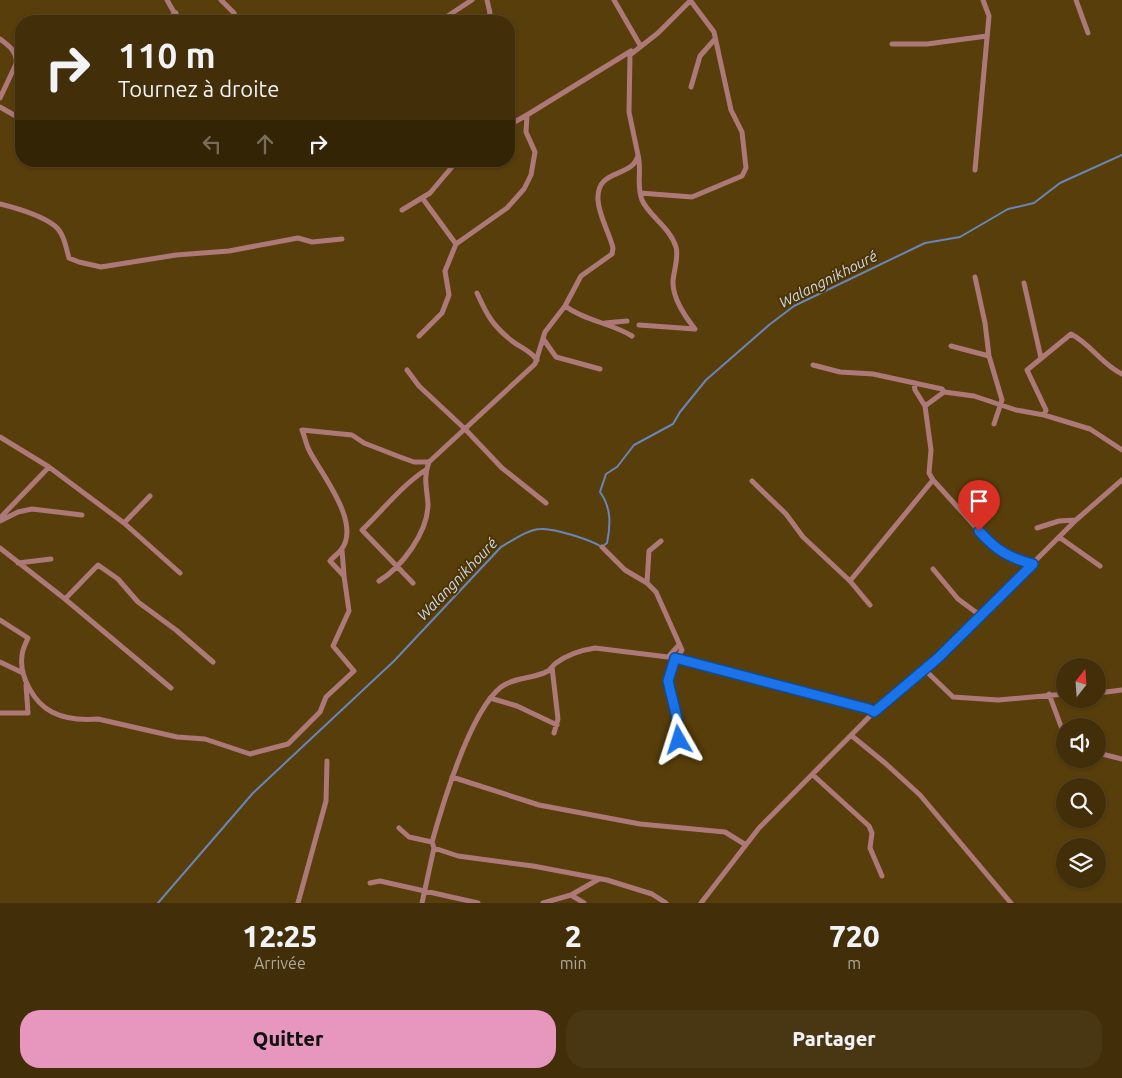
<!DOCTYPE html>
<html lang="fr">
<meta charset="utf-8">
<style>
:root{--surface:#422e08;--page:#493612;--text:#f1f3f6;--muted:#aea89c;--line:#5a4a29;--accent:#e797bd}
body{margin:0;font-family:Ubuntu,sans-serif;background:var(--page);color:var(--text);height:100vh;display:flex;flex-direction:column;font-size:19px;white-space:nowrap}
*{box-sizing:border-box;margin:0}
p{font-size:16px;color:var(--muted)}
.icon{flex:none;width:28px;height:28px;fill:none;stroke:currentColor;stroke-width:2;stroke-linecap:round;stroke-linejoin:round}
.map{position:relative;height:903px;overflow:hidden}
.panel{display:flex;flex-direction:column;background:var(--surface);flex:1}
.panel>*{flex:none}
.top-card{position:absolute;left:15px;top:15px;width:500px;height:152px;border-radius:20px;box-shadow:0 1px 4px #0004,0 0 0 1px var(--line);background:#422e08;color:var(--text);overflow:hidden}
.needle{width:32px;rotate:17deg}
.controls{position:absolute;left:1056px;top:658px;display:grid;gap:10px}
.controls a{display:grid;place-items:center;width:50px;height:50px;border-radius:50%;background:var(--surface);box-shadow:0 1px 4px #0004,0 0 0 1px var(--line);font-size:25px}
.pin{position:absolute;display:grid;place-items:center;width:42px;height:42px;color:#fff;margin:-51px -21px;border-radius:50% 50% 50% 0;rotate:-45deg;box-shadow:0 0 5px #0007}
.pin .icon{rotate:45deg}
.me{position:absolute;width:55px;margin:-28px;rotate:354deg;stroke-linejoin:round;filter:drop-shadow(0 0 4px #0008)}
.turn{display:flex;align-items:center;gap:18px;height:105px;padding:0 20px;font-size:22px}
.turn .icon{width:65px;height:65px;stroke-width:2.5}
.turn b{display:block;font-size:35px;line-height:42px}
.lanes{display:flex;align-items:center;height:48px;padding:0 20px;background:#0003;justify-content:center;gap:25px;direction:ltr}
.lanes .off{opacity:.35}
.eta{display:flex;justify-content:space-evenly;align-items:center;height:85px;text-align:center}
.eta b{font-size:30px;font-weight:800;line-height:35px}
.cta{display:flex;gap:10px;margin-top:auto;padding:10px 20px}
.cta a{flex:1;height:58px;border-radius:20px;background:var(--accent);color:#111;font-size:20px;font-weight:800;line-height:58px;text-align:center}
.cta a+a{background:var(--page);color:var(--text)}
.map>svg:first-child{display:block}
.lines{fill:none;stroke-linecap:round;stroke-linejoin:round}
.stream{stroke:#6886b9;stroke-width:2}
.minor{stroke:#ad7878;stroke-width:5}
.route-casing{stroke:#114b97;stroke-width:12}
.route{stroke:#1a73e8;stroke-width:9}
.labels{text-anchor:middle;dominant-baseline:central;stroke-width:4;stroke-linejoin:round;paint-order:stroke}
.water-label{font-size:15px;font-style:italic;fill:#c9d7ee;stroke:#4d3400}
</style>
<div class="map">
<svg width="1122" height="903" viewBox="0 0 1122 903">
<rect width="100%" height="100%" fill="#583e0a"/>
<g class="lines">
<path class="stream" d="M158,903L253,793L394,661L501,547C512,541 528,529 541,529C554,528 591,540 602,547L607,543C611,524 611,507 600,492L606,474L617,467L634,445L673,424L680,412L706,380L769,325L794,306L925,243L960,237L1008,209L1034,203L1060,183L1122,155"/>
<path class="minor" d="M167,0L179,21
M221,0L234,13L237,21
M614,0L640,45
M1076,0L1088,33
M164,21L176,13
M440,21L472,0
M487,21L490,13L487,0
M0,39C9,46 18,52 16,64L21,68
M892,44H927L987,36
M691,87L700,56L715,39
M0,98L16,64
M0,107L21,119
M509,125L527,115
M638,155C642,170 636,185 642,200C648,215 670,227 676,247C679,256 674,270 673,281C672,297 685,317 695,329
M975,170L989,16L983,0
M640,193L692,197L742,176L746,168L742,132L731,110L714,32L690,0
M423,199L456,244
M0,204C16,208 42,216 55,226C64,233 66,248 69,258L79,262L101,267L176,255L229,251L298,238L312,242L342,239
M402,210L430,193L457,161
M975,277L985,323L989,356L1002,400L994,424
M1024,283L1041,358
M477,293C487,315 492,325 512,341C521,348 530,350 537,360
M565,306C585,321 611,323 632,336
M605,323L627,321
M639,325L695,329
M419,336L442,313L449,295L445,271L456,244L507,208L524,189L531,175L535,152L526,132L527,115L631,51
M544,340L556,357L600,369
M951,346L989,356
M813,365L840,372L873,374L942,389L944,392L974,396L1016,410L1044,415L1090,429L1122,450
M407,370L419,386L465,429L502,468L546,503
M925,406L944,392
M1044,415L1046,410L1027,370L1071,334C1091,344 1102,365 1122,374
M0,437L49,467
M933,480L991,544L1012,559L1033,564
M752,481L786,514L803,537L850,581L870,605
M0,518L49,467L124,523L180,573
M0,521L18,512L32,509L82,515
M124,523L150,496
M1037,528L1059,521L1076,520
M1059,537L1100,566
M602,547L625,570L647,583L656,592L682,650C660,679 676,707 679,741
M0,548L65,599L171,688
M342,550L344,575
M18,563L51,559
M933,569L958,599L981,616
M379,581C402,567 428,532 428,504C427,489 423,477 429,462L535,364L545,332L565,306L581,276L612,254L613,248C609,232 599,216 598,200C596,167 633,179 638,155L629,112L630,55L658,33L691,0
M850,581L933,480L929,473L931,450L925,406L915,390L914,384
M413,583L362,530C383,510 402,485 427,469
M647,583L649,551L661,541
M65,599L98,565L118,579L138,602L176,630L213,662
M0,620L28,638C26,643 22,650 22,656C19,676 34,703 52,712C65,719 84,720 98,719L177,737L205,739L250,754L288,744L320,712L326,697L354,671L333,646L349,611L344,576L330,561C333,557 338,554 341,550C362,524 322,475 310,452C306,445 305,437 302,430L352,435L364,443L400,457L414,462H429
M668,657L679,645
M0,662L23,673
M552,667L558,719L554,733
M924,669L953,697L998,700L1065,694
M1098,693L1122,690
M1049,694L1065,737
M490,698L517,706L557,725
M0,713H28L26,685
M852,736L885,763L920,795L1011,903
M1098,753L1122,759
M813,775L869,826L872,833L870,848L882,876
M452,777L539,805L640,824L725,832L746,845
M399,828L409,837L432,842
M434,848L458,856L533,866L607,880L652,894L666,903
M370,883L380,881L478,903
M571,895L584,903
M298,903L326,801L327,761
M422,903L434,848L432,842C443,803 470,712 501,687C514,677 534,679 548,671C551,669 553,665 556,663C567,655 582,650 595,648L668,657L874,712
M543,903L571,895L599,879
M701,903L759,828L874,712L938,658L1076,520L1122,480"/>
</g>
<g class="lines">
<g class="route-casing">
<path id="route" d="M679,740L677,718L668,681L675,658L869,709L874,712L938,658L1033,564C1009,558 996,550 979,531"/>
</g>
<use href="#route" class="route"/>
</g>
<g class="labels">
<g class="water-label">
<text transform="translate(828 279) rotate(-27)">Walangnikhouré</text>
<text transform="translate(457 579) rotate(-46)">Walangnikhouré</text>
</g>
</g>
</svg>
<div class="controls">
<a><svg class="needle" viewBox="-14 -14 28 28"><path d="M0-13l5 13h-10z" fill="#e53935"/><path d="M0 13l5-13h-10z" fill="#aea89c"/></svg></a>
<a><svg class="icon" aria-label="sound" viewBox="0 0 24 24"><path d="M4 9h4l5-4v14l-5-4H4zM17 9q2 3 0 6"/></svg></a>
<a><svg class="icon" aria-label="search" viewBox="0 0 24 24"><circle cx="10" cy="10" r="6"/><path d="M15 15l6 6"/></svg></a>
<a><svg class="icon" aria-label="layers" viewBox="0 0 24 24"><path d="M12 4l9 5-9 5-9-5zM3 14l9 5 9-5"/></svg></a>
</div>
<div class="pin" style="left:979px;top:531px;background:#d93025"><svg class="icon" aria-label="arrive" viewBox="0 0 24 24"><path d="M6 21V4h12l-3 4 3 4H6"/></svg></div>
<svg class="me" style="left:679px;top:740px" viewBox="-20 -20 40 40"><path d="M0-17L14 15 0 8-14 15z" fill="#1a73e8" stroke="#fff" stroke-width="4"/></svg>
<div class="top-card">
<div class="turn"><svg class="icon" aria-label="right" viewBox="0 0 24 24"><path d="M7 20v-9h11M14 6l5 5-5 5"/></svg><div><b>110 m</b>Tournez à droite</div></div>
<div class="lanes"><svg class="icon off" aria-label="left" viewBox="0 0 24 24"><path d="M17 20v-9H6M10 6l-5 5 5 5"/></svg><svg class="icon off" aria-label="ahead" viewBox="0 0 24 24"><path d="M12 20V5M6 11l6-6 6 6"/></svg><svg class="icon" aria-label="right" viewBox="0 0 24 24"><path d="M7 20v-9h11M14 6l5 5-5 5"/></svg></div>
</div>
</div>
<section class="panel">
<div class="eta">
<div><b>12:25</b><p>Arrivée</p></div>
<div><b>2</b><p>min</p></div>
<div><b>720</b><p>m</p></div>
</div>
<div class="cta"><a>Quitter</a><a>Partager</a></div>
</section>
